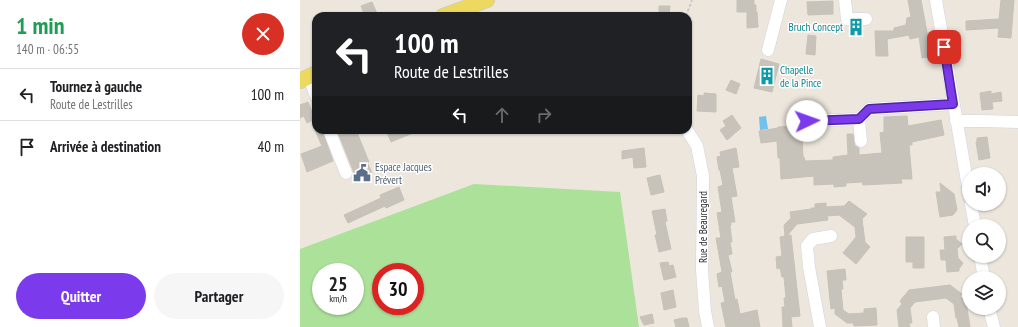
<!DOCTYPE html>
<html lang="fr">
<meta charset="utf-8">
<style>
:root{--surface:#fff;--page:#f6f6f6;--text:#202124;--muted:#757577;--line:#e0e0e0;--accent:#7c3aed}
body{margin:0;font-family:"PT Sans Narrow",sans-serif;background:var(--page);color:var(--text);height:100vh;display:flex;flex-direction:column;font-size:15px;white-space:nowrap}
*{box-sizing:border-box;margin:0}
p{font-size:13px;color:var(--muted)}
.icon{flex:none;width:22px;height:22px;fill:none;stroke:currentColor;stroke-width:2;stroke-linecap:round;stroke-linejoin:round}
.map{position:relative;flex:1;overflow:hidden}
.drawer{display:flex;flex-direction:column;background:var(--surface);width:300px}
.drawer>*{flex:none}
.hud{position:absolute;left:12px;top:12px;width:380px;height:122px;border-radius:12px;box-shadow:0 1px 3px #0004;background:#202124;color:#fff;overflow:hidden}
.fabs{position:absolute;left:662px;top:167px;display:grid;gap:8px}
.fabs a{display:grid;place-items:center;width:44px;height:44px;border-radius:50%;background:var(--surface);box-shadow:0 1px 3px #0004;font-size:20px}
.speed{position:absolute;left:12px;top:263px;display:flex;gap:8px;font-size:20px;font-weight:700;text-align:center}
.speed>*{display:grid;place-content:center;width:52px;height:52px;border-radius:50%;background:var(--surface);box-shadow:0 1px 3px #0004;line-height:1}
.speed small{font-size:10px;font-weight:400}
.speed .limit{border:6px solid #d22;background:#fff;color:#111}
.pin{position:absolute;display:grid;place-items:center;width:34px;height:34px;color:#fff;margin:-17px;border-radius:8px;box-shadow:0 2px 6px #0006}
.me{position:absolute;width:44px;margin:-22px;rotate:87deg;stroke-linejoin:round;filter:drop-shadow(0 0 3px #0008)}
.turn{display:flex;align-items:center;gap:14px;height:84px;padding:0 16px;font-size:18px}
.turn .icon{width:52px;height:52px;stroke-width:2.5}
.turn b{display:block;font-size:28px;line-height:34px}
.lanes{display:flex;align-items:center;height:38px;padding:0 16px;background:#0003;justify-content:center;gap:20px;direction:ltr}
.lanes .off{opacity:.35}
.round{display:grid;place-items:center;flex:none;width:42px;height:42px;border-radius:21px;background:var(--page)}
.head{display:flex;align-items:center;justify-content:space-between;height:68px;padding:0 16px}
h1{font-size:24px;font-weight:700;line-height:30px;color:#1e9e55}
.button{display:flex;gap:8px;margin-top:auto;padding:8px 16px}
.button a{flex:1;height:46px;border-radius:24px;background:var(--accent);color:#fff;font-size:16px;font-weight:700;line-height:46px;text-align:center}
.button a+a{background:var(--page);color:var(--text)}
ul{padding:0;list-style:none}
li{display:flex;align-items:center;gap:12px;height:52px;padding:0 16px;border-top:1px solid var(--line)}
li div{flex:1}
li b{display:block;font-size:15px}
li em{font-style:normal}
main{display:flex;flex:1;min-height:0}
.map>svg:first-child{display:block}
.green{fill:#ace199;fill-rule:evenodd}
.water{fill:#71c1eb}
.building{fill:#c7c3bb;stroke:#c7c2b6}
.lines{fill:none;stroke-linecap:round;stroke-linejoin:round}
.minor-casing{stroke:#d1d3e2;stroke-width:13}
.major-casing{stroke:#c8c8c8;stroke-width:16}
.path{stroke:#c8c8c8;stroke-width:2;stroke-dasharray:3 2;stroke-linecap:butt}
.minor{stroke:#fff;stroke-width:12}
.major{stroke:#edd860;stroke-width:15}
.route-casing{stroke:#51269a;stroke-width:10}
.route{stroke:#7c3aed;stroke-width:7}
.labels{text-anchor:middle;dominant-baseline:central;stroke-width:3;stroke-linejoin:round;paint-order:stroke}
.culture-label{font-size:11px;fill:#0d838f;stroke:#fff;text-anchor:end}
.service-label{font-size:11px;fill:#4e5e75;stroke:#fff;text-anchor:start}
.street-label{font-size:11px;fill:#2a2a2a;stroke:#fff}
</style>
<main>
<section class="drawer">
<div class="head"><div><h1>1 min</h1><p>140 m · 06:55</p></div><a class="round" style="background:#d93025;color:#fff"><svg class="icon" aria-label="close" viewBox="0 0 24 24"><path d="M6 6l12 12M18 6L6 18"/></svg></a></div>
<ul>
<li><svg class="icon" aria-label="left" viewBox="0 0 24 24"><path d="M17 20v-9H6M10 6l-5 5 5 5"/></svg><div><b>Tournez à gauche</b><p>Route de Lestrilles</p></div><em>100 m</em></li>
<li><svg class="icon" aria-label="arrive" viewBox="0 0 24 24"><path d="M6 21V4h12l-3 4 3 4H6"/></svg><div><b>Arrivée à destination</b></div><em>40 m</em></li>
</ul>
<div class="button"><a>Quitter</a><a>Partager</a></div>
</section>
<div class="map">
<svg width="718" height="327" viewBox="0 0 718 327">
<rect width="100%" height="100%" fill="#ece6dc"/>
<path class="green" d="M174,184L320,192L339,327H0V249ZM21,272H55V306H21ZM81,272H115V306H81Z"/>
<path class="water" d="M466,116L468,129L460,130L459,117Z"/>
<path class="building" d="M437,0H454V5H456V12H457L458,27L447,28V12H437Z
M608,0H621L629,43L635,42L637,55L622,58L619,37L610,39L609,35L587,39L588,56H576L575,31H594V28L606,25L607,18L611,17Z
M701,0H714L711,38L698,37L699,28L666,30V21L699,19Z
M533,1V14L508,15L507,2Z
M72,2L78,16H65L61,6Z
M359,6H370L369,16H359Z
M508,35L516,36L515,55L506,54Z
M461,59L479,64L472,92L454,88Z
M431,80L440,84L436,94L426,90Z
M691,91V94L701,92L702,101L692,102L693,109L682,110L680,93Z
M404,93L416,94V112L397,111L398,95L404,96Z
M8,102L15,119L7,123L4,116L0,118V105Z
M432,115L441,128L427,140L420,130L426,126L423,121Z
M607,116L608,126L641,120L644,135L612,142V145H609L612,179H601L602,183L563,185L562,182L546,183V186L534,187V184L514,185V176L481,179L480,158H478L477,141L461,143L459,131L478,128V127L494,126V135L502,134L503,157H504L505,161L533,160V157L548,155L547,134H553L554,142L555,146L559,148V155L582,153L580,133L584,132V117Z
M15,130H22L33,161L7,172L1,154L22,146Z
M37,130H56L69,162H67L72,173L55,180L53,170Z
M86,130H120L91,142Z
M687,137L690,158L679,160L676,142H677V138Z
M344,148L346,167L334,168L333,157L322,159V151Z
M436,148L439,167L432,168L437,196L431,197L435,222H431V225L430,226L432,242H430L432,254L428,255L432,272H430L435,300L437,299L440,314L457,310L460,327H426L421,303L425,302L422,286L419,287L417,274L422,272L416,238H421L417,213L422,212L418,187L423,185L420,170H419L417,157L421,156L420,152Z
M360,175L364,192L351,195L347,178Z
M640,183L654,194L657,210L653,215L640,217L636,192H641Z
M99,187L104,200L86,208L85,206L48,223L44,215L81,198L80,195Z
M549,201L567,214L562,219L565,242L570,247L556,264L543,253L556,237L555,227L539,215L527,216L528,220L497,224L487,236L491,235L500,316L491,317L492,327H483L482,307H485L484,298H486L484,277H482L480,268L477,269L476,257L482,256L480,237L485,236L484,225L491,218L490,212L511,209V208H515V204L526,203V207L544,206Z
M365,209L367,221L365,222L371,249L359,252L355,235H357L352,211Z
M656,236V239L662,244L657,249L658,258L663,263L659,269V271L647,272L646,260H641L640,250H645L644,237Z
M606,237H624V268H613V262H606Z
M368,262L369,266L373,265L376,277L364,280L360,263Z
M545,269L546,280H542L543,289H541L543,310L549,314L564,313V309L576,308L577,325L554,326L553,323H547L535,314V308L531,309L527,271Z
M650,285L662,294L660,296L666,302L670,327H659L657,318H656L654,304L646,298L615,302L610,308L612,323H609L610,327H599L597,310L602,304L600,301L609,290Z
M373,290L376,307L364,310L361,293Z
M352,314L354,323L344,325L340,317Z
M382,318H387L389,327H376L374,320Z"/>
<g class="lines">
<g class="minor-casing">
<path id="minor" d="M545,0L547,19H566
M636,0L669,193
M468,50L481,0
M9,77L16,96
M559,119L561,141
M507,121L559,119L569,109L653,104
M656,121H681L718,122
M29,130L46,173
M387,130L397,146L403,176L402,270L405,311L408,327
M671,204L675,226
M680,256L684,278
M689,308L694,327
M633,317L634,327
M520,327L509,267L507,246L513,239L531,236"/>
</g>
<g class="major-casing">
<path id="major" d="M143,16L187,0
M0,81L16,73"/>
</g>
<path class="path" d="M386,16L392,0"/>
<use href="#minor" class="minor"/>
<use href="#major" class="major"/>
</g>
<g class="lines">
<g class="route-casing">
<path id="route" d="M507,121L559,119L569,109L653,104L644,47"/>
</g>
<use href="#route" class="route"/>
</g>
<defs>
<g id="building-bare" transform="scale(1.38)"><path d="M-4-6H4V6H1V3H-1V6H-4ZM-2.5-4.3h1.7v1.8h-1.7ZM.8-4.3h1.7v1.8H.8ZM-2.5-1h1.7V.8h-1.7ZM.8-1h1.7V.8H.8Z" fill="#0f9aa8" stroke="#fff" stroke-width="2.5" paint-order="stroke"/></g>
<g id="civic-bare" transform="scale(1.38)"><path d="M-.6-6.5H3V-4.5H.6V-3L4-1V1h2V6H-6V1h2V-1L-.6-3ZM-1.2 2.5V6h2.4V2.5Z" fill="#5c6f8a" stroke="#fff" stroke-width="2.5" paint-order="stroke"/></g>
</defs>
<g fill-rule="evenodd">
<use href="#building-bare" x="556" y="27"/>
<use href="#building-bare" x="467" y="76"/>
<use href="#civic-bare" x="62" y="173"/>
</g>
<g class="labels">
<g class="culture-label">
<text x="543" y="27">Bruch Concept</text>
<text x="480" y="70" text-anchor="start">Chapelle<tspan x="480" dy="13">de la Pince</tspan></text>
</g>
<g class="service-label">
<text x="75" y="167">Espace Jacques<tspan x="75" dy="13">Prévert</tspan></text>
</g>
<g class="street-label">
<text transform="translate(403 227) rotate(-90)">Rue de Beauregard</text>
</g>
</g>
</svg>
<div class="fabs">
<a><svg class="icon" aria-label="sound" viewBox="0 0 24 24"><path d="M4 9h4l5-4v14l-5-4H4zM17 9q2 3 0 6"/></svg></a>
<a><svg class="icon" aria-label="search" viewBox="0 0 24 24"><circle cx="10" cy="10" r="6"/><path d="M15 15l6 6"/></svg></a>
<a><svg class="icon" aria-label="layers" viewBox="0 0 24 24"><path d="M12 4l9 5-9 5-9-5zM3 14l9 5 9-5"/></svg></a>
</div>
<div class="speed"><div>25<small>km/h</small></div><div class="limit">30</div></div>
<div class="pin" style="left:644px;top:47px;background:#d93025"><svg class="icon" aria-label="arrive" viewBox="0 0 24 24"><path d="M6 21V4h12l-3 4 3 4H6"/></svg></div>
<svg class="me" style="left:507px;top:121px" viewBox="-20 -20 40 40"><circle r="19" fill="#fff"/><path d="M0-13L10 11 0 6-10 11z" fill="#7c3aed"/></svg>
<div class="hud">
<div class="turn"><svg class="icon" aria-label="left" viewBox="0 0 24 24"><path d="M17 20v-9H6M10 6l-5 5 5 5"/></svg><div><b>100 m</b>Route de Lestrilles</div></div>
<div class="lanes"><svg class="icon" aria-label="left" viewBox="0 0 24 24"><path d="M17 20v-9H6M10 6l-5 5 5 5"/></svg><svg class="icon off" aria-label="ahead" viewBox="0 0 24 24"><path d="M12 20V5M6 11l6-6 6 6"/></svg><svg class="icon off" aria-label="right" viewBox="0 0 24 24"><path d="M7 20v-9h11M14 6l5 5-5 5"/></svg></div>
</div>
</div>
</main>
